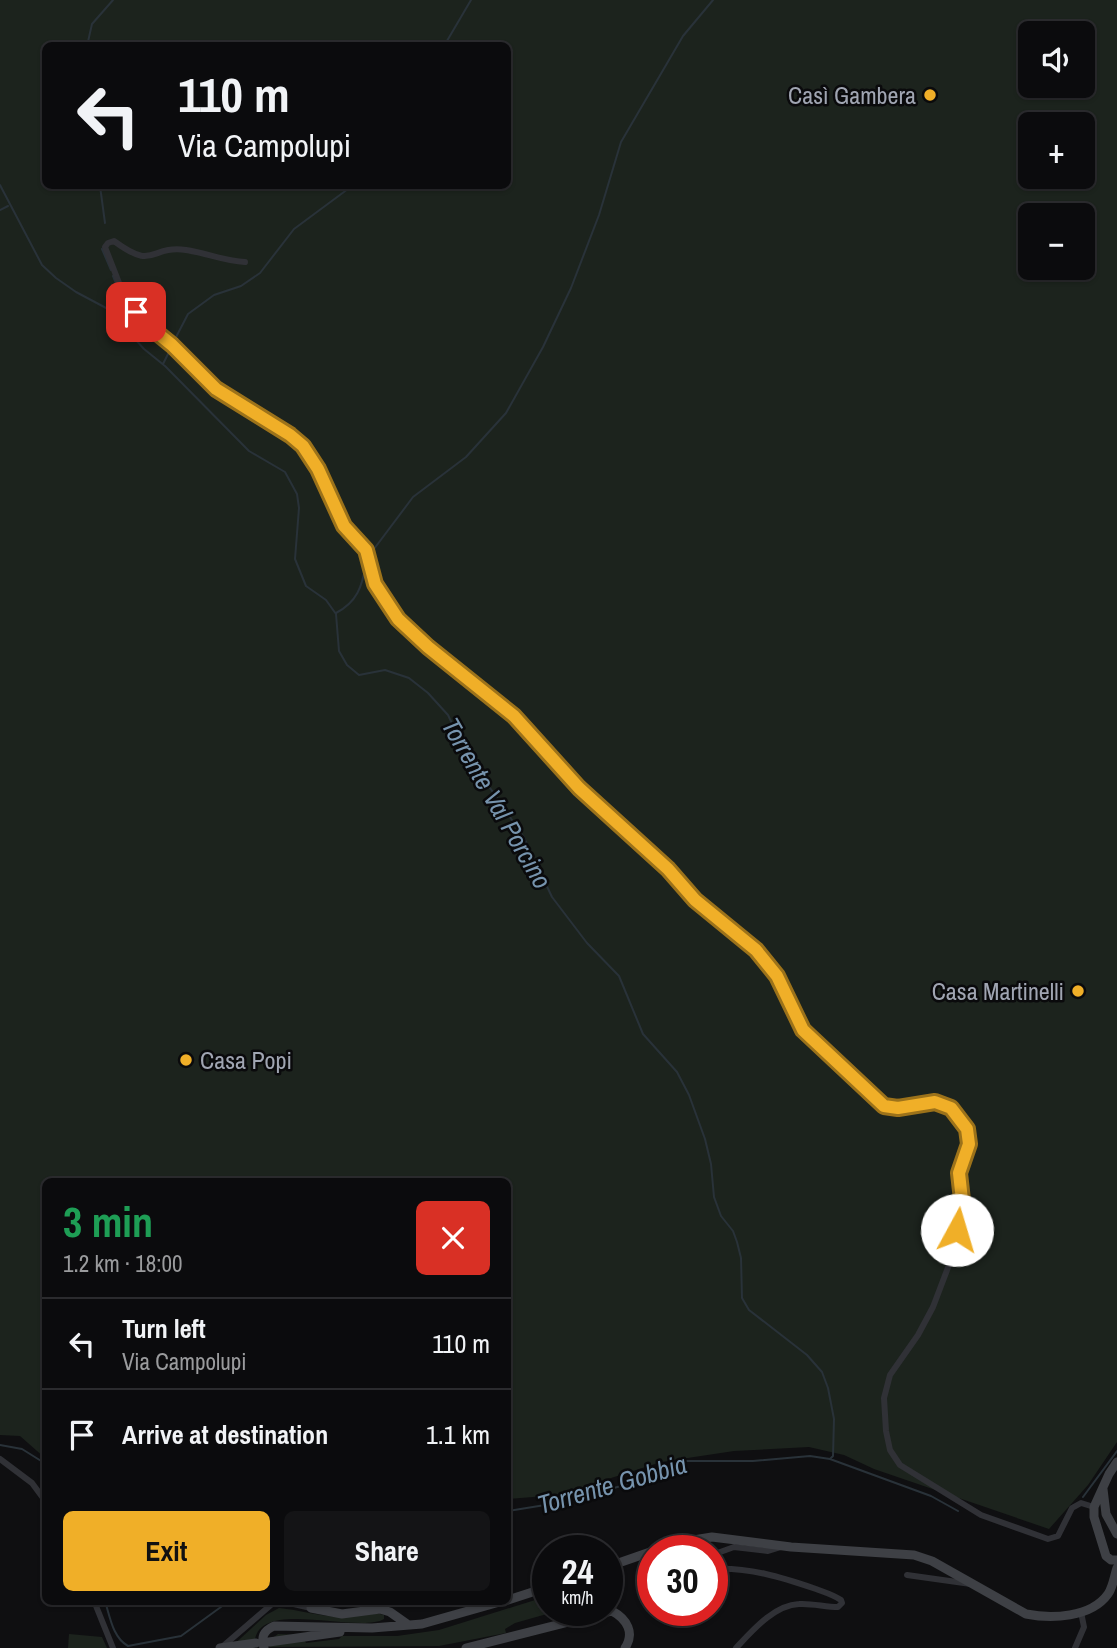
<!DOCTYPE html>
<meta charset="utf-8">
<style>
:root{--surface:#0b0b0d;--page:#141416;--text:#f1f3f6;--muted:#9a9b9d;--line:#2b2b2e;--accent:#f0af28}
body{margin:0;font-family:"Archivo Narrow",sans-serif;background:var(--page);color:var(--text);height:100vh;display:flex;flex-direction:column;font-size:26px;white-space:nowrap}
*{box-sizing:border-box;margin:0}
p{font-size:23px;color:var(--muted)}
.icon{flex:none;width:38px;height:38px;fill:none;stroke:currentColor;stroke-width:2;stroke-linecap:round;stroke-linejoin:round}
.map{position:relative;flex:1;overflow:hidden}
.panel{position:absolute;left:42px;top:1178px;width:469px;height:427px;display:flex;flex-direction:column;background:var(--surface);border-radius:10px;box-shadow:0 2px 5px #0004,0 0 0 2px var(--line)}
.panel>*{flex:none}
.top-card{position:absolute;left:42px;top:42px;width:469px;height:147px;border-radius:10px;box-shadow:0 2px 5px #0004,0 0 0 2px var(--line);background:#0b0b0d;color:var(--text);overflow:hidden}
.controls{position:absolute;left:1018px;top:21px;display:grid;gap:14px}
.controls a{display:grid;place-items:center;width:77px;height:77px;border-radius:10px;background:var(--surface);box-shadow:0 2px 5px #0004,0 0 0 2px var(--line);font-size:35px}
.speed{position:absolute;left:532px;top:1535px;display:flex;gap:14px;font-size:35px;font-weight:700;text-align:center}
.speed>*{display:grid;place-content:center;width:91px;height:91px;border-radius:50%;background:var(--surface);box-shadow:0 2px 5px #0004,0 0 0 2px var(--line);line-height:1}
.speed small{font-size:18px;font-weight:400}
.speed .limit{border:10px solid #d22;background:#fff;color:#111}
.pin{position:absolute;display:grid;place-items:center;width:60px;height:60px;color:#fff;margin:-30px;border-radius:14px;box-shadow:0 4px 10px #0006}
.me{position:absolute;width:77px;margin:-38px;rotate:6deg;stroke-linejoin:round;filter:drop-shadow(0 0 5px #0008)}
.turn{display:flex;align-items:center;gap:24px;height:147px;padding:0 21px;font-size:32px}
.turn .icon{width:91px;height:91px;stroke-width:2.5}
.turn b{display:block;font-size:49px;line-height:60px}
.round{display:grid;place-items:center;flex:none;width:74px;height:74px;border-radius:10px;background:var(--page)}
.overview{display:flex;align-items:center;justify-content:space-between;height:119px;padding:0 21px}
h1{font-size:42px;font-weight:700;line-height:52px;color:#1e9e55}
.button{display:flex;gap:14px;margin-top:auto;padding:14px 21px}
.button a{flex:1;height:80px;border-radius:10px;background:var(--accent);color:#111;font-size:28px;font-weight:700;line-height:80px;text-align:center}
.button a+a{background:var(--page);color:var(--text)}
ul{padding:0;list-style:none}
li{display:flex;align-items:center;gap:21px;height:91px;padding:0 21px;border-top:2px solid var(--line)}
li div{flex:1}
li b{display:block;font-size:26px}
li em{font-style:normal}
.map>svg:first-child{display:block}
.green{fill:#1c231d;fill-rule:evenodd}
.lines{fill:none;stroke-linecap:round;stroke-linejoin:round}
.stream{stroke:#293239;stroke-width:2}
.minor{stroke:#303136;stroke-width:6}
.secondary{stroke:#3e4045;stroke-width:9}
.route-casing{stroke:#9c721a;stroke-width:18}
.route{stroke:#f0af28;stroke-width:12}
.poi-dot{fill:#f0af28;stroke:#0a0a0c;stroke-width:2.5}
.labels{text-anchor:middle;dominant-baseline:central;stroke-width:5;stroke-linejoin:round;paint-order:stroke}
.poi-label{font-size:24px;fill:#a0a5b2;stroke:#0a0a0c;text-anchor:end}
.water-label{font-size:26px;font-style:italic;fill:#7693ad;stroke:#0a0a0c}
</style>
<div class="map">
<svg width="1117" height="1648" viewBox="0 0 1117 1648">
<rect width="100%" height="100%" fill="#0f0f11"/>
<path class="green" d="M0,0H1117V1442L1088,1485L1049,1529L874,1469L844,1455L809,1447L734,1451L661,1462L558,1495L508,1499V1181H46L45,1458L20,1436L0,1435ZM1031,33H1083V86H1031ZM46,46H508V186H46ZM1031,124H1083V177H1031ZM1031,215H1083V268H1031Z
M548,1596V1610H561L515,1623L505,1629L506,1633L439,1646L270,1647L271,1639L278,1634L302,1635L306,1643L339,1639L342,1636H397L439,1630Z
M279,1608C299,1610 319,1616 340,1617C355,1619 370,1611 384,1615V1619C357,1635 249,1594 255,1648H230L266,1615Z
M69,1634L102,1637L107,1648H68Z"/>
<g class="lines">
<path class="stream" d="M87,46L92,24L113,0
M444,46L471,0
M0,185L42,265L56,278L76,292L108,309L144,349L165,366L249,451L285,472L297,494L299,508L295,559L306,586L326,600L336,614L339,651L347,665L359,675L385,670L409,678L428,693L448,715L466,753L523,836L552,897L587,943L619,976L643,1034L677,1072L689,1095L705,1139L711,1164L714,1197L721,1216L733,1231L737,1242L741,1258L742,1298L749,1310L807,1355L822,1372L828,1388L834,1419L833,1456L830,1459
M100,186L105,223
M0,210L8,206
M102,249L111,270
M113,276L125,305
M124,325L126,315
M173,343L188,314L214,295L241,286L260,273L294,229L352,186
M163,364L171,348
M371,553L413,497L466,457L506,413L543,347L571,288L599,215L621,142L683,36L713,0
M336,613C357,602 362,587 366,564
M0,1445L22,1449L46,1464
M1083,1497L1117,1451
M508,1511L576,1500L630,1483L682,1461H753L810,1456L830,1459L931,1496L958,1511
M105,1601C110,1617 113,1638 128,1646L181,1636L225,1604L234,1601"/>
<path class="minor" d="M245,262C224,261 206,253 186,250C148,245 156,272 114,241L108,243L105,247L123,293L145,323L172,345L216,389L290,435L303,446L318,469L344,526L366,550L375,584L398,619L514,716L578,788L668,869L695,900L756,950L777,976L803,1030L876,1100L884,1106L898,1108L935,1102L951,1108L967,1129L969,1144L959,1173L963,1208L952,1257L933,1307L918,1335L890,1375L884,1398L886,1431L890,1450L900,1465L981,1515L1048,1539L1058,1536L1072,1508L1081,1503L1094,1507
M0,1459L32,1483L46,1502
M712,1555L734,1547L768,1551L781,1547
M712,1569C749,1567 781,1577 816,1589C824,1592 834,1595 841,1600L842,1603L838,1607C825,1607 812,1603 799,1604C774,1605 752,1631 736,1648
M907,1575L971,1584
M94,1601L113,1648
M222,1647L272,1604L285,1602L311,1608
M1075,1648L1084,1627L1081,1612"/>
<path class="secondary" d="M1117,1462L1109,1474L1094,1507V1517L1106,1556L1111,1560H1117
M1103,1489L1106,1514L1117,1534
M654,1550L681,1542L712,1537L791,1547L914,1555L932,1561L1026,1614C1051,1619 1091,1618 1108,1594C1113,1587 1114,1577 1117,1568
M607,1567L653,1551
M508,1600L548,1587
M311,1608L342,1614L380,1609L390,1612L407,1624
M269,1642L340,1632
M220,1648L256,1643
M264,1648C261,1637 263,1631 274,1626L372,1628L422,1624L503,1601
M466,1648L612,1611C627,1619 635,1633 625,1648"/>
</g>
<g class="lines">
<g class="route-casing">
<path id="route" d="M136,312L145,323L172,345L216,389L290,435L303,446L318,469L344,526L366,550L375,584L398,619L428,647L514,716L579,788L668,869L695,900L756,950L777,976L803,1030L884,1106L898,1108L935,1102L951,1108L967,1129L969,1144L959,1173L963,1209L957,1230"/>
</g>
<use href="#route" class="route"/>
</g>
<g class="poi-dot">
<circle cx="930" cy="95" r="7"/>
<circle cx="1078" cy="991" r="7"/>
<circle cx="186" cy="1060" r="7"/>
</g>
<g class="labels">
<g class="poi-label">
<text x="916" y="95">Casì Gambera</text>
<text x="1064" y="991">Casa Martinelli</text>
<text x="200" y="1060" text-anchor="start">Casa Popi</text>
</g>
<g class="water-label">
<text transform="translate(497 803) rotate(60)">Torrente Val Porcino</text>
<text transform="translate(612 1484) rotate(-16)">Torrente Gobbia</text>
</g>
</g>
</svg>
<div class="controls">
<a><svg class="icon" aria-label="sound" viewBox="0 0 24 24"><path d="M4 9h4l5-4v14l-5-4H4zM17 9q2 3 0 6"/></svg></a>
<a>+</a>
<a>−</a>
</div>
<div class="speed"><div>24<small>km/h</small></div><div class="limit">30</div></div>
<div class="pin" style="left:136px;top:312px;background:#d93025"><svg class="icon" aria-label="arrive" viewBox="0 0 24 24"><path d="M6 21V4h12l-3 4 3 4H6"/></svg></div>
<svg class="me" style="left:957px;top:1230px" viewBox="-20 -20 40 40"><circle r="19" fill="#fff"/><path d="M0-13L10 11 0 6-10 11z" fill="#f0af28"/></svg>
<div class="top-card">
<div class="turn"><svg class="icon" aria-label="left" viewBox="0 0 24 24"><path d="M17 20v-9H6M10 6l-5 5 5 5"/></svg><div><b>110 m</b>Via Campolupi</div></div>
</div>
<section class="panel">
<div class="overview"><div><h1>3 min</h1><p>1.2 km · 18:00</p></div><a class="round" style="background:#d93025;color:#fff"><svg class="icon" aria-label="close" viewBox="0 0 24 24"><path d="M6 6l12 12M18 6L6 18"/></svg></a></div>
<ul>
<li><svg class="icon" aria-label="left" viewBox="0 0 24 24"><path d="M17 20v-9H6M10 6l-5 5 5 5"/></svg><div><b>Turn left</b><p>Via Campolupi</p></div><em>110 m</em></li>
<li><svg class="icon" aria-label="arrive" viewBox="0 0 24 24"><path d="M6 21V4h12l-3 4 3 4H6"/></svg><div><b>Arrive at destination</b></div><em>1.1 km</em></li>
</ul>
<div class="button"><a>Exit</a><a>Share</a></div>
</section>
</div>
